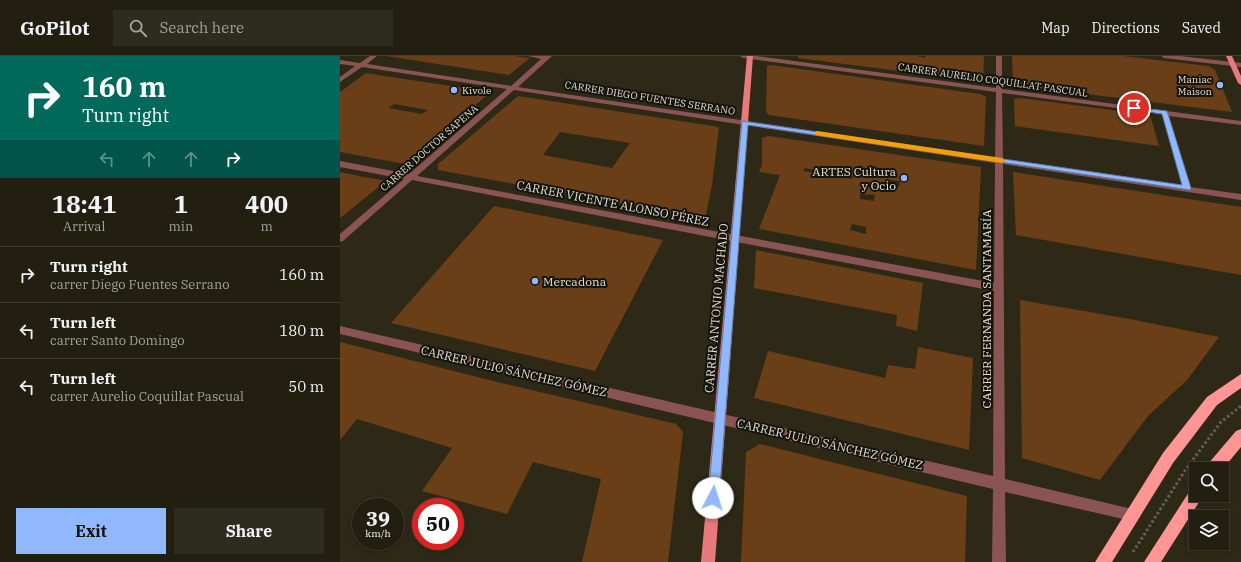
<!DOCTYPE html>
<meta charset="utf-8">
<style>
:root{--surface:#221f11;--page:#2e2c1f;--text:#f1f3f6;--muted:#a2a29f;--line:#3f3d31;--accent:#91b8fd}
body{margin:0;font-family:"IBM Plex Serif",serif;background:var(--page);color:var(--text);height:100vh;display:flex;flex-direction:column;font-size:15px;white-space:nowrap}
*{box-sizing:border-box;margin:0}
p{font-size:13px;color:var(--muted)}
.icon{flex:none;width:22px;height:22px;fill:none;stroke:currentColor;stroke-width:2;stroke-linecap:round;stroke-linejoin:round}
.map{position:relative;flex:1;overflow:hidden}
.drawer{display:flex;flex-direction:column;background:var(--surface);width:340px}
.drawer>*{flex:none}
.banner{background:#00695c;color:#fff;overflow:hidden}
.tools{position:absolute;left:849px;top:406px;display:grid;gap:8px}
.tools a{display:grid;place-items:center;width:40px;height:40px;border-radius:0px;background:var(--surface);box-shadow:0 2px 6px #0003,0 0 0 1px var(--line);font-size:20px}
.speed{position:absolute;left:12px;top:442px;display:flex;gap:8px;font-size:20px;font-weight:700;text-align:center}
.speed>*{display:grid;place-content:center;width:52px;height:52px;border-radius:50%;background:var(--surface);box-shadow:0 2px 6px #0003,0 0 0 1px var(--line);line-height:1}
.speed small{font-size:10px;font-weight:400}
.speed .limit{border:6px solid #d22;background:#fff;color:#111}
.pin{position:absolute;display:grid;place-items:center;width:34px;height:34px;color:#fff;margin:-17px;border:2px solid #fff;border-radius:50%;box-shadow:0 1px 4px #0007}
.me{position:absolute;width:44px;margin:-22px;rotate:5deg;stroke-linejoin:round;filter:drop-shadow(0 0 3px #0008)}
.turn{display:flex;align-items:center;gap:14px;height:84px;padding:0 16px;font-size:18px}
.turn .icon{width:52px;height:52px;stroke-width:2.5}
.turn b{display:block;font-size:28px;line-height:34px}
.lanes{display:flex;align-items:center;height:38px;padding:0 16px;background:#0003;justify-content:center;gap:20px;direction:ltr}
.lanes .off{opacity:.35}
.eta{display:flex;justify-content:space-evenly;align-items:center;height:68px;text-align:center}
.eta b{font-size:24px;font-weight:700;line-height:28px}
.primary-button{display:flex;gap:8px;margin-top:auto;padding:8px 16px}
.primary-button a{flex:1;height:46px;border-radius:0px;background:var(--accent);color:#111;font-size:16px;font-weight:700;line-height:46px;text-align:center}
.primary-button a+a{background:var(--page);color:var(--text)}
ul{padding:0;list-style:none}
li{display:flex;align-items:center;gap:12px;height:56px;padding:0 16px;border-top:1px solid var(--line)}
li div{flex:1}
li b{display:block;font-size:15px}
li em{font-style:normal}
header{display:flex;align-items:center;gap:24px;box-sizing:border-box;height:56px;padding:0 20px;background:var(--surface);border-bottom:1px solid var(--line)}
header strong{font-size:19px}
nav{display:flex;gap:22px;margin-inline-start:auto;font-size:14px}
.search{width:280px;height:36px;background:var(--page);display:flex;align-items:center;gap:10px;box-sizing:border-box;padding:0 14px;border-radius:0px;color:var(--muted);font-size:15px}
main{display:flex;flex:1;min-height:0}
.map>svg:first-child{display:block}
.building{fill:#6a3f18;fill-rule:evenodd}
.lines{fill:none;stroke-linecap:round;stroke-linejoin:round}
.path{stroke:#656151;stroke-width:3;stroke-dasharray:2.5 2.5;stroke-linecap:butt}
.minor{fill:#895453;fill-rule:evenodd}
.major{fill:#e87a7b;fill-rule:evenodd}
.highway{fill:#ff9594;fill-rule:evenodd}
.route{fill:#91b8fd;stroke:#5e78a4}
.slow{fill:#f59e0b}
.poi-dot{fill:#91b8fd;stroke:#14120a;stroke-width:1.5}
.labels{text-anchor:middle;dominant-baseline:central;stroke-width:4;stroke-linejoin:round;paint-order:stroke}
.far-poi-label{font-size:10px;fill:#e1ded3;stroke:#14120a;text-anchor:end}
.far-street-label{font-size:10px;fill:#e1ded3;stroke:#14120a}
.poi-label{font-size:12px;fill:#e1ded3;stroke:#14120a;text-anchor:end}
.street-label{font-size:12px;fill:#e1ded3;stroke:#14120a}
</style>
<header>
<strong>GoPilot</strong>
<div class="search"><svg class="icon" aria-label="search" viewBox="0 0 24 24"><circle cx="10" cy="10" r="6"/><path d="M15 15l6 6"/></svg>Search here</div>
<nav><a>Map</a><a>Directions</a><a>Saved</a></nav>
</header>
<main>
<section class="drawer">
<div class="banner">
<div class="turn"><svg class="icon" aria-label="right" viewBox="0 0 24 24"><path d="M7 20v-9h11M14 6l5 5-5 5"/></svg><div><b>160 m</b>Turn right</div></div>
<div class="lanes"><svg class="icon off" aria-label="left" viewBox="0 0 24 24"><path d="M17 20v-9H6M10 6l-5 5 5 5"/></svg><svg class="icon off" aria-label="ahead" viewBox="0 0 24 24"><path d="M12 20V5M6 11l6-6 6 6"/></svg><svg class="icon off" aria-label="ahead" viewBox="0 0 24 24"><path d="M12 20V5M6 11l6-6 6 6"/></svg><svg class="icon" aria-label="right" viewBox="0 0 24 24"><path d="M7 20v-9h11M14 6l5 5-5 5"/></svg></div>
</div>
<div class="eta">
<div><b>18:41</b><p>Arrival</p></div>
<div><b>1</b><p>min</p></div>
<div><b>400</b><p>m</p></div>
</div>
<ul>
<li><svg class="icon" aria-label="right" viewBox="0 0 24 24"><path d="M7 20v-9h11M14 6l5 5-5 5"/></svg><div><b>Turn right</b><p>carrer Diego Fuentes Serrano</p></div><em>160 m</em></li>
<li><svg class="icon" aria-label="left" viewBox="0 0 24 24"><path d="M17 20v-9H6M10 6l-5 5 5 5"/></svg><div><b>Turn left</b><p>carrer Santo Domingo</p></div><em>180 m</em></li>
<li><svg class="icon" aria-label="left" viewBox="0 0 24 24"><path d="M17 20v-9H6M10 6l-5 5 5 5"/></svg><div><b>Turn left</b><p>carrer Aurelio Coquillat Pascual</p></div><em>50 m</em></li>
</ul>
<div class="primary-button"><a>Exit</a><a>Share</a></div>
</section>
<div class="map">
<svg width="901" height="506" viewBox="0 0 901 506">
<rect width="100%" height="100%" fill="#2e2917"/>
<path class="building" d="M46,0H174L190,2L169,19Z
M458,0H577L585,2V0H644L643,23L637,25L458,2Z
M672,0H783L868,10L875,14L892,56L673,29Z
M431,9L640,38L646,41L644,90L429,59L426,56L427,10Z
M26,17L51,21L151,36L65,108L0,96V36ZM54,48L88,54L82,58L48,52Z
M178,40L379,71L372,129L365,163L98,114V108ZM220,76L290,87L272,112L203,99Z
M680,42L810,59L819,90L675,70L674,43Z
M429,80L641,111L636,214L419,173L440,119L419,116L422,109V82ZM465,112L513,120L512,123L463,115ZM549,124L560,125L559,131L548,129ZM520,138L535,139L534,145L520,143ZM512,168L526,171V178L510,174Z
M0,116L19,120L46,125L0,162Z
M673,116L901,151V219L676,179Z
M154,150L323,184L255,315L51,267Z
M416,194L583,227L577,275L556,270L557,259L414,232Z
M680,244L790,263L879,281L847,324L808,360L760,424L682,402Z
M0,286L157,326L336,368L343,376L328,506H242L261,423L193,406L167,458L82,435L112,392L17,363L0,384Z
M578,291L633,302L629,394L414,342L428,295L545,322L548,309L575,313Z
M420,388L627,440L625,506H401L406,396Z"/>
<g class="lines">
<path class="path" d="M793,496L846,413L881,366L901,350"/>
<path class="minor" d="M30,0H37L27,8L171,30L201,3L188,0H212L178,31L655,102L656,36L403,2L400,0H417L656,32V0H662V33L901,65V69L829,60L850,131L901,138V144L663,108L665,423L792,453L797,454L798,459L797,464L792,465L665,436L666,506H652L653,433L0,278V270L653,420L654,235L72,124L3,185L0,186V178L64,123L0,111V105L69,118L167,33L22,11L0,26V21L15,10L0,8V4L20,7ZM174,34L655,107L654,227L77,120ZM662,37L822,58L842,129L663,103Z
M821,0H840L901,7V11L824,2Z"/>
<path class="major" d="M407,0H413L375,506H361Z
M886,0H892L901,20V29L898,27Z"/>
<path class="highway" d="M901,318V332L877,349L833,407L772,506H755L823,397L867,341Z
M901,373V391L882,414L866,413L868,408L896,375Z
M856,430V439H863L861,443L821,506H804L851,433Z"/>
</g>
<path class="route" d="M792,51L827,55L851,132L850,134L408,69L379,442L377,446L373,448L369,446L368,442L402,65L842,129L822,58L794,54H792Z"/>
<path class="slow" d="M477,75L662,102L665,105L662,107L475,79V76Z"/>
<g class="poi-dot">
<circle cx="880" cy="29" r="4"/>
<circle cx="114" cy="34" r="4"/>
<circle cx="564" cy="122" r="4"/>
<circle cx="195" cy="225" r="4"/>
</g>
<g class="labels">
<g class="far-poi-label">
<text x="872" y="23">Maniac<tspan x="872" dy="12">Maison</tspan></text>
<text x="122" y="34" text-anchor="start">Kivole</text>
</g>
<g class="far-street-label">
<text transform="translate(653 24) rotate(8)">CARRER AURELIO COQUILLAT PASCUAL</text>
<text transform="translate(310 42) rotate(9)">CARRER DIEGO FUENTES SERRANO</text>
<text transform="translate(89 92) rotate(-41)">CARRER DOCTOR SAPENA</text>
</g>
<g class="poi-label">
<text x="556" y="115">ARTES Cultura<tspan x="556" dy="14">y Ocio</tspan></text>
<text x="203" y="225" text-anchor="start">Mercadona</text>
</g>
<g class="street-label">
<text transform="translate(273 147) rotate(11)">CARRER VICENTE ALONSO PÉREZ</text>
<text transform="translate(376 252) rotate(-85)">CARRER ANTONIO MACHADO</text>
<text transform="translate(646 253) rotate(-90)">CARRER FERNANDA SANTAMARÍA</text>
<text transform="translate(174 315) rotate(13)">CARRER JULIO SÁNCHEZ GÓMEZ</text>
<text transform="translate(490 388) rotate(13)">CARRER JULIO SÁNCHEZ GÓMEZ</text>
</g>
</g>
</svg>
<div class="tools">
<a><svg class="icon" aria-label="search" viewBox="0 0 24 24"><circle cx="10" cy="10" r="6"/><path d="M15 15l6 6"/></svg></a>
<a><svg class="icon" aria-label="layers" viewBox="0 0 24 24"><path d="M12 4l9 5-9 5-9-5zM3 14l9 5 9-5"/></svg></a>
</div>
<div class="speed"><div>39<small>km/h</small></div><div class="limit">50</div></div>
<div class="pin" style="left:794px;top:52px;background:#d93025"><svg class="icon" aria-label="arrive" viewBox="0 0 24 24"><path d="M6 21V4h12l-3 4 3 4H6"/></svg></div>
<svg class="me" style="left:373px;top:442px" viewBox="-20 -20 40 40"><circle r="19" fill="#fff"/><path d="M0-13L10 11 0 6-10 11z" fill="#91b8fd"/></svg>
</div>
</main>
